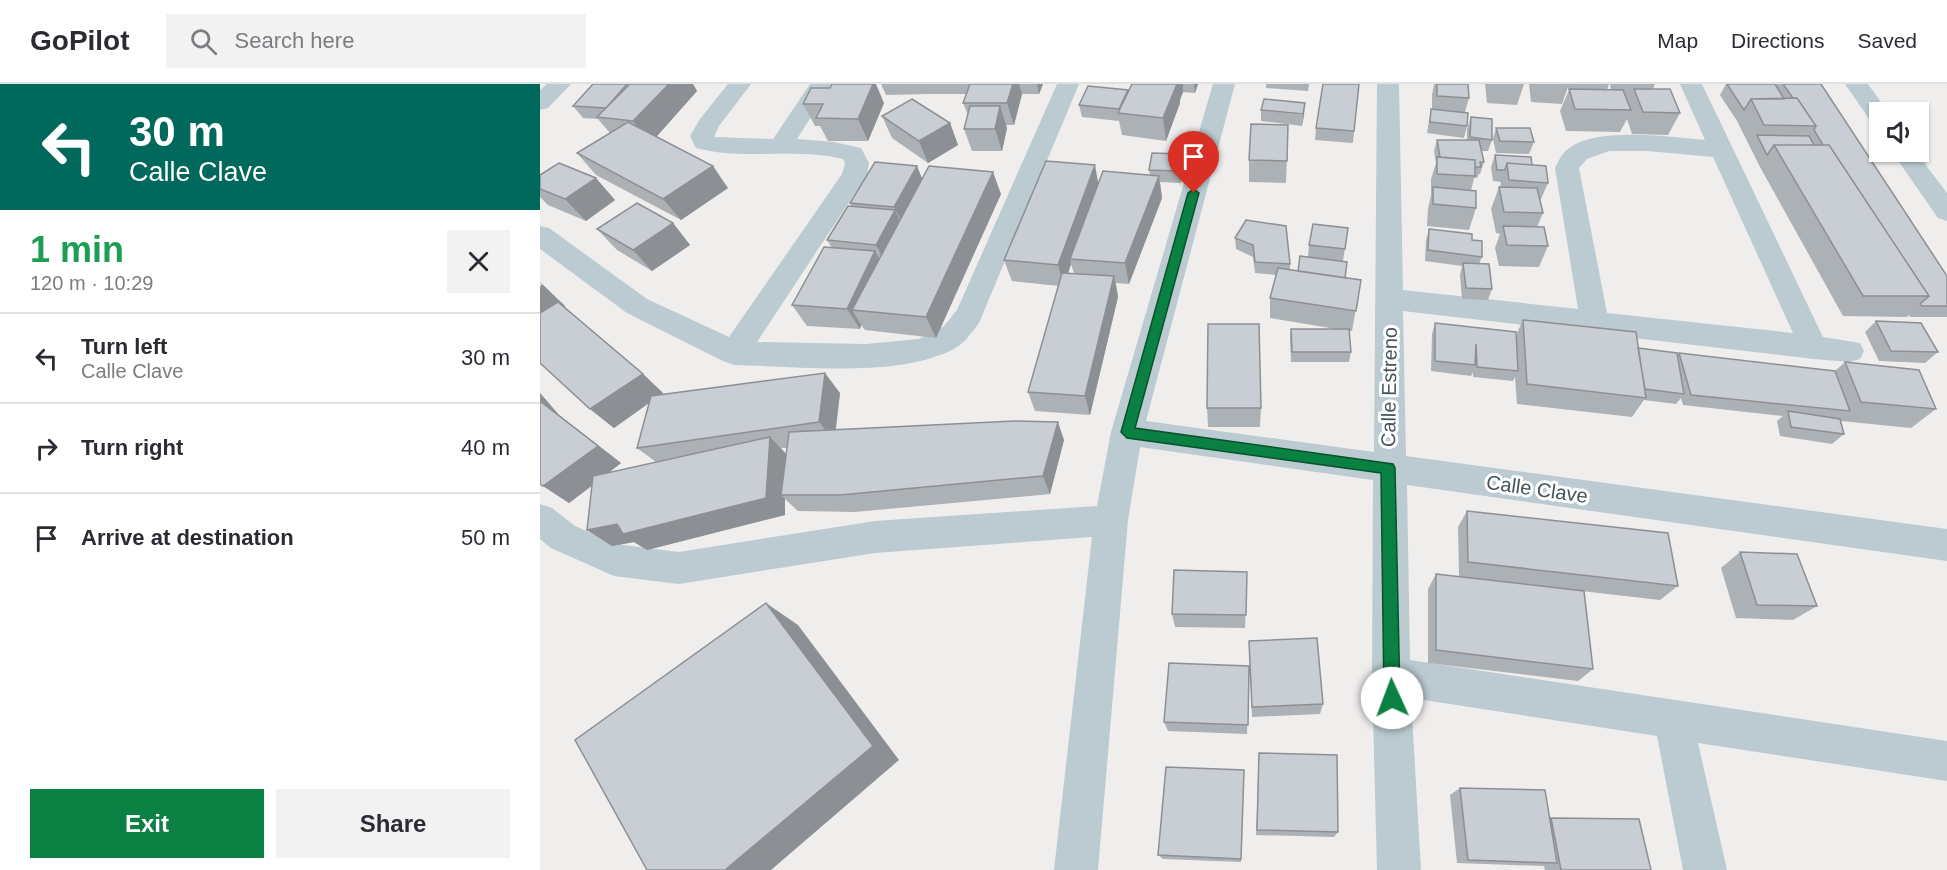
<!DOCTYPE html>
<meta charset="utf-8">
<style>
:root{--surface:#fff;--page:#f2f2f3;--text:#2b2b33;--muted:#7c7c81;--line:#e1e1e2;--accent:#0b8043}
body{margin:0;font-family:Helvetica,sans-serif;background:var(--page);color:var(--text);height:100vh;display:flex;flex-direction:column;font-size:22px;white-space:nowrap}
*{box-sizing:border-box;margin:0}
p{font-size:20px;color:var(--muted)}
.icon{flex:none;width:33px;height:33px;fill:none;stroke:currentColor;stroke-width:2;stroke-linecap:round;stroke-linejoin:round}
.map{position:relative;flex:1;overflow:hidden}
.details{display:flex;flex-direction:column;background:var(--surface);width:540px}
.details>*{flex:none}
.banner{background:#00695c;color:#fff;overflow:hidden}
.buttons{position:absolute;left:1329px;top:18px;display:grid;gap:12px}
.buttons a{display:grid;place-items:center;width:60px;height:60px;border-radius:0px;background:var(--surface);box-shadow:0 2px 4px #0004;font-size:30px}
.pin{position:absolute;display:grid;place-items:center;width:51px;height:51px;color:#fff;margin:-62px -26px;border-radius:50% 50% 50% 0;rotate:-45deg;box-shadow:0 0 6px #0007}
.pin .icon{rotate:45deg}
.me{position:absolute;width:66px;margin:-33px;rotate:358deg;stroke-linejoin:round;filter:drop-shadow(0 0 4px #0008)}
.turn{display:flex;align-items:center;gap:21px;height:126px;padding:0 30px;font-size:27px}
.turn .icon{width:78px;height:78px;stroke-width:2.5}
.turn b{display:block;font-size:42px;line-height:51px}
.round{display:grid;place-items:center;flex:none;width:63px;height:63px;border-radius:0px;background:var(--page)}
.headline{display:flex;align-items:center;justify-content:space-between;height:102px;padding:0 30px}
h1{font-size:36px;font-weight:800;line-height:45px;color:#1e9e55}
.action{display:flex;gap:12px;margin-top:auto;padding:12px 30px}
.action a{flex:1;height:69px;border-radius:0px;background:var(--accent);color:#fff;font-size:24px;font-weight:800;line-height:69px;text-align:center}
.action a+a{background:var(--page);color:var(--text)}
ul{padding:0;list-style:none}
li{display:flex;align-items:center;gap:18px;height:90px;padding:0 30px;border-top:2px solid var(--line)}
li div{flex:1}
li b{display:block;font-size:22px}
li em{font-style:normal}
header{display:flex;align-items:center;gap:36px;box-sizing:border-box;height:84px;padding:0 30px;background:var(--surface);border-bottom:2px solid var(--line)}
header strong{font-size:28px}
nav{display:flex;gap:33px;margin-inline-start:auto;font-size:21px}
.search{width:420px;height:54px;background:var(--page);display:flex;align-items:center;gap:15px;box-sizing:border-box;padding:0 21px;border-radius:0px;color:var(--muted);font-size:22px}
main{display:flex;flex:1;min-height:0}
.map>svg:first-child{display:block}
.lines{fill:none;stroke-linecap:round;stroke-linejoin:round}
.street{fill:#bbcbd1;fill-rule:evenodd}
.wall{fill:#acb1b5;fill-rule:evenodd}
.shaded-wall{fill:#8c9094}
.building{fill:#c8ced3;stroke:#8c9094;stroke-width:1.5}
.route{fill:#0b8043;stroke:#07532c;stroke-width:1.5}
.labels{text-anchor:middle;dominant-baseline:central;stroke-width:6;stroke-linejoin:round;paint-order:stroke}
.street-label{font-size:20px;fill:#43545d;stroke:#fff}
</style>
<header>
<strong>GoPilot</strong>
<div class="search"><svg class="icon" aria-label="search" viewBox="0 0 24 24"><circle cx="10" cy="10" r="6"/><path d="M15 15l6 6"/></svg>Search here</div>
<nav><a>Map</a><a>Directions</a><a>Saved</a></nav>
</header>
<main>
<section class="details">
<div class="banner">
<div class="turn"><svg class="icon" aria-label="left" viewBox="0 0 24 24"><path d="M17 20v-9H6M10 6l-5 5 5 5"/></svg><div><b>30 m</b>Calle Clave</div></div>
</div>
<div class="headline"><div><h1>1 min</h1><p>120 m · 10:29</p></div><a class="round"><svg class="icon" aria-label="close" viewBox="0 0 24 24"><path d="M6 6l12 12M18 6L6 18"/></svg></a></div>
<ul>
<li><svg class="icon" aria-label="left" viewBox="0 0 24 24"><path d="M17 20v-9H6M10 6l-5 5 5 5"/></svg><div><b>Turn left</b><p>Calle Clave</p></div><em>30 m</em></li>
<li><svg class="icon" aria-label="right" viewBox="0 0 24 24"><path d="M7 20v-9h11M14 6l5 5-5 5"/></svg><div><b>Turn right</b></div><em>40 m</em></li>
<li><svg class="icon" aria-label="arrive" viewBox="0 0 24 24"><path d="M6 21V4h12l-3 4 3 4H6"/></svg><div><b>Arrive at destination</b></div><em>50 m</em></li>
</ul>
<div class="action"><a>Exit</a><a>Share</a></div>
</section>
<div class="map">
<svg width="1407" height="786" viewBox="0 0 1407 786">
<rect width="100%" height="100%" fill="#f0eded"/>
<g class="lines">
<path class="street" d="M7,0H31L8,24L0,26V6Z
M188,0H211L179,42L174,53L233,55L270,0H292L257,55L294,58L321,64L329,79L327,91L217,258L326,260L379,255L404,242L417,226L517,0H539L439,239C431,250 423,261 410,267C352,294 257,282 194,281L183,277L87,229L0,165V142L9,144L107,215L189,253L302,90L305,79L303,75C255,63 205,77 156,64L150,52L160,35Z
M673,0H695L606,337L834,368L837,0H859L863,206L1038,225L1015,84C1018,78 1022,69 1028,65C1056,42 1131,53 1165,56L1140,0H1162L1283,253L1320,259L1324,267L1320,275L1309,278L1274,275L863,227L866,372L1407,445V477L867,401L870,576L1407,657V697L1158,659L1187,786H1143L1117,652L871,614L881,786H837L832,592L833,396L600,363L588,436L558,786H514L552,453L335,469L139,500L74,492L11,464L0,455V420L12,424L35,442L76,460L139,468L335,437L557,422L571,348ZM1069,67H1108L1173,73L1253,249L1067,229L1039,84L1047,75Z
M1305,0H1328L1348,28H1340V41L1332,39Z
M1352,68H1376L1407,109V137L1398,134Z"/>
</g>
<path class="wall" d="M53,0H153L157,7L116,53L188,104L141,136L56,91L37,69L70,49L58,35L43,34L33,22Z
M341,0H503L499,10H482L474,41H466L467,44L462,67H432L424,45L428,31L423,19L426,10H389L346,11Z
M592,0H658L655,9L643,8L640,16V19L626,57L582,51L579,37L542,33L539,21L588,7Z
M726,0H769L768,7L726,4Z
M894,0H928L929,14L925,28L927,42L924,54L887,49L889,36L892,25V11Z
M945,0H984L977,21L947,19Z
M989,0H1069L1067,6H1071L1070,0H1115L1113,5L1140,29L1128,51L1092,50L1087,35L1080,48L1026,47L1020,27L1029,6L1028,3L1022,20L991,18Z
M1186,0H1281L1407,192V233H1370L1369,231L1367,233L1303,232L1220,83L1197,37L1180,11Z
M344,19L328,57H288L280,42H275L263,20Z
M721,26L764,31L762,42L721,37Z
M342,32L410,39L418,61L388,79L352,54Z
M931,33L952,56L948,67H941L944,78L940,90H939L937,94H934L931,107L936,124L929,146L887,142L888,125L891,111V95L896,79L894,67L897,56H927V45Z
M748,41L746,99L709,98V76Z
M776,44L814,47L813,59L775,56Z
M956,44L994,58L989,70L956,69L953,55Z
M643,70V81L641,99L620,98L622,114L589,200L576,199L578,213L550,331L495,327L488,308L519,202L472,197L464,176L558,101L610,91L609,86ZM531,180L534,189H528Z
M955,71L992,81L1008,99L1000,117L1003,129L997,143L1008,162L999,183L959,182L955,164L960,150L956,149L951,125L959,103H960L961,98L953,97L951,83Z
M0,91L75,116L46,137L8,121L0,113Z
M382,95L461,110L396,254L325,246L321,241L320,245L267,242L252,221L292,164L287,156L312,123L310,119Z
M706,136L750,180V186L821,196L812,247H809L811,268L809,278H751L750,255L751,245H796L730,234V214L736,191L715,189L713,173L696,165L695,154Z
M133,139L150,161L112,187L77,166L57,145Z
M808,144L803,177L768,173L769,161Z
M889,145L932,156L942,173L939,180L952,205L948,216L922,215L920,191L922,182L885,177L886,156Z
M0,198L25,222H24L103,290L123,309L121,311L300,309L296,346L524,356L510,410L315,428L258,427L245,415V431L107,466L94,458L72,462L47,446L52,402L29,419L0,400V309L19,331L81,379L70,388L116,378L97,364L109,319L74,344L50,325ZM241,364H247L246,370Z
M983,236L1098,264L1137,272L1139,269L1295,287L1305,278L1396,325L1371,344L1301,337L1304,350L1292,360L1240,352L1237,337L1243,332L1143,321L1141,314L1136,320L1104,316L1092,333L977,320L975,293L973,297L933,293V288L931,292L891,287L892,250L895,239L976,251Z
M1336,237L1398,268L1385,279L1339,277L1325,248Z
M667,324H721L720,343H668Z
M927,427L1138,502L1120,516L919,493L918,443Z
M1200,468L1277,522L1253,536L1196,534L1181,484Z
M707,488L705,544L635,543L632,530Z
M896,490L1053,585L1038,597L888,579V505Z
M709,557L783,620L780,630L712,633Z
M709,582L707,650L628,647L624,638Z
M719,669L798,748L794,753L716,751Z
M704,686L701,778L623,775L618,771Z
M920,704L1009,734H1011L1111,786H1005L1004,782L917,779L910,711Z"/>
<path class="shaded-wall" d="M129,0H153L157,7L110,60L93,37Z
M333,0H336L344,19L328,57L318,35Z
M473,0H479L482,10L474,41L467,19Z
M497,0H503L499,10Z
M637,0H643V8L640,16V19L626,57L623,34Z
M654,0H658L655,9Z
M765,19L764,31L762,42L763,30Z
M460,22L467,44L462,67L455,45Z
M410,39L418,61L388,79L379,57Z
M643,70V81L641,99L640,87Z
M555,81L559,103L530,175L531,180L524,202L518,181Z
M173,82L188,104L141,136L123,115Z
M377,82L386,104L365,144L354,123Z
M453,88L461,110L396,254L386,233Z
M619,92L622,114L589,200L585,179Z
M56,94L75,116L46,137L25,115Z
M355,126L365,148L347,182L336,161Z
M133,139L150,161L112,187L93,166Z
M335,167L347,188L312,226L321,241L320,245L307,225Z
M574,192L578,213L550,331L545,312Z
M3,201L25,222L0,237V202Z
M285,289L300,309L294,357L279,338Z
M103,290L123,309L74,344L50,325Z
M0,309L19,331L81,379L29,419L3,402Z
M518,338L524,356L510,410L503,392Z
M230,353L247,371L241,411L245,415V431L107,466L94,458L72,462L47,446Z
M226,519L258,541L359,676L231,786H185Z"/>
<path class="building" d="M53,0H87L66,24L33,22Z
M90,0H129L93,37L57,33Z
M292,0H333L318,35L276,34L283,20H263L271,4H290Z
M430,0H473L467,19H423Z
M592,0H637L623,34L578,29Z
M783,0H819L814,47L776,44Z
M897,0H928L929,14L897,12Z
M1187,0H1235L1244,15H1211L1204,26Z
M1243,0H1281L1407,192V222H1382L1380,220L1389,212L1289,61H1283L1274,46L1276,42L1257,14H1253Z
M548,2L588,6L579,25L539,21Z
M1029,5L1083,6L1091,26L1035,25Z
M1094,5H1130L1140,29L1103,28Z
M1257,14L1276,42L1224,41L1211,15Z
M372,15L410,39L379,57L342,32Z
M724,15L765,19L763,30L721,26Z
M430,22H460L455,45H424Z
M891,25L928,29L927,42L890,38Z
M931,33L952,35V56L930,53Z
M88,38L173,82L123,115L37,69Z
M711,40L748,41L747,77L709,76Z
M956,44H990L994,58L960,57Z
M1217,51L1269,52L1274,61H1234L1227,71Z
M897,56H939L944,78H940L941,83H935V76L900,73Z
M1234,61H1289L1389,212H1323Z
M612,69L643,70L640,87L609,86Z
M955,71L991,73L992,81L967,79L965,86H957Z
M897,73L935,76V92L897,90Z
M506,77L555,81L518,181L464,176Z
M335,78L377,82L354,123L310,119Z
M19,79L56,94L25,115L0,105V91Z
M967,79L1006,82L1008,99L969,96Z
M389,82L453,88L386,233L312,226Z
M563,87L619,92L585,179L530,175Z
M893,103L936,107V124L893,120Z
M959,103L997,104L1003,129L964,128Z
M97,119L133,139L93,166L57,145Z
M308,122L355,126L336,161L287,156Z
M706,136L746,142L750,180L715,178L713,161L695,154Z
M773,140L808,144L805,165L769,161Z
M963,142L1004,143L1008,162L967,161Z
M889,145L932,150V156L942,157V173L888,166Z
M284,163L335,167L307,225L252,221Z
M760,172L807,178L805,194L758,187Z
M923,179L949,180L952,205L926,204Z
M738,184L821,196L816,227L730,214Z
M522,189L574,192L545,312L488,308Z
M18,218L103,290L50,325L0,279V229Z
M983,236L1096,248L1106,314L987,300Z
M1336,237L1381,239L1398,268L1351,267Z
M895,239L976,248L978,287L937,283L936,260L935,281L895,277Z
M668,240H719L721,324H667Z
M751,245H809L811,268H752Z
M1098,264L1137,269L1144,310L1105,305Z
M1139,269L1295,287L1310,327L1151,311Z
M1305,278L1379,286L1396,325L1321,318Z
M285,289L279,338L97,364L111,312Z
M0,317L58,362L3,402L0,400Z
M1248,327L1300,335L1304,350L1251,343Z
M474,337L518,338L503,392L300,411H241L249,348Z
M230,353L226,414L83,450L77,440L47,446L53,392Z
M927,427L1128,449L1138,502L928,478Z
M1200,468L1257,470L1277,522L1217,521Z
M634,486L707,488L706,531L632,530Z
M896,490L1044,507L1053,585L896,566Z
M226,519L333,662L185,786H107L35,656Z
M777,554L783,620L712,623L709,557Z
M629,579L709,582L708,641L624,638Z
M719,669L797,671L798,748L717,746Z
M626,683L704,686L701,775L618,771Z
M920,704L1005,706L1017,779L928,776Z
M1011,734L1099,735L1111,786H1021Z"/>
<path class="route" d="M654,105L659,109L595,344L853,380L855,384L860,614L857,620L852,622L846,620L844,614L841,389L587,354L581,348L648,109Z"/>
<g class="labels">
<g class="street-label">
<text transform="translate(849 303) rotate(-89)">Calle Estreno</text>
<text transform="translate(997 405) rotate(8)">Calle Clave</text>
</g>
</g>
</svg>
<div class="buttons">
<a><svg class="icon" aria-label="sound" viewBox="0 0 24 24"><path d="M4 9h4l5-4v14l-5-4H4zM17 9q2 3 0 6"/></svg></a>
</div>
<div class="pin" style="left:654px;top:109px;background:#d93025"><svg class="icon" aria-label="arrive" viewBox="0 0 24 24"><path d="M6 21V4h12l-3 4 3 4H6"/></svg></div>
<svg class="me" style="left:852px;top:614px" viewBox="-20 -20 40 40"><circle r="19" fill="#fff"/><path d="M0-13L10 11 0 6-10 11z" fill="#0b8043"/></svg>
</div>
</main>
